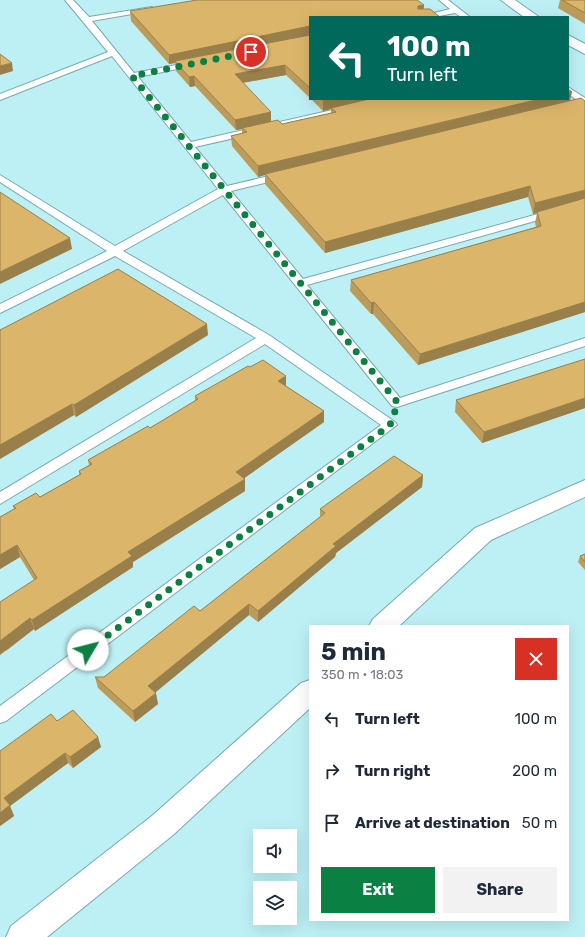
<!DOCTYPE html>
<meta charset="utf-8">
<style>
:root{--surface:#fff;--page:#f2f2f3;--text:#1f2937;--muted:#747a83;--accent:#0b8043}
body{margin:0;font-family:Rubik,sans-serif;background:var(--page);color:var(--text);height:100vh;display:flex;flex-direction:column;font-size:15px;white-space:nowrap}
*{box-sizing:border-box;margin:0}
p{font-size:13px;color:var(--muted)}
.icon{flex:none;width:22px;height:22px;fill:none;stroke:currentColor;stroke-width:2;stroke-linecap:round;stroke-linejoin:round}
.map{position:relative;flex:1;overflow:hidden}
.sheet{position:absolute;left:309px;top:625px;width:260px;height:296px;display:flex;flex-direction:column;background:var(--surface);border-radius:0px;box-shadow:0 4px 16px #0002}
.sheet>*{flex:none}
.guide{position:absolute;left:309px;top:16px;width:260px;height:84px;border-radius:0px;box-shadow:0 4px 16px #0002;background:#00695c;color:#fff;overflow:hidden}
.tools{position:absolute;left:253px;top:829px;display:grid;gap:8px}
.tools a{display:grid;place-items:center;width:44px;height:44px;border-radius:0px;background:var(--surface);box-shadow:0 4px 16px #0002;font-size:20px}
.pin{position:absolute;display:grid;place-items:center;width:34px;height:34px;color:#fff;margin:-17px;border:2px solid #fff;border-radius:50%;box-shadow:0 1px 4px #0007}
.me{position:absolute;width:44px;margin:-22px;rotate:53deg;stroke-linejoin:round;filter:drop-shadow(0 0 3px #0008)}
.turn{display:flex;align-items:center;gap:14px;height:84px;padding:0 12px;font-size:18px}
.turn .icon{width:52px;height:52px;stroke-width:2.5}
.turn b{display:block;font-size:28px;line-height:34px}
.round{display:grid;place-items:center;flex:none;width:42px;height:42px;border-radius:0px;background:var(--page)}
.summary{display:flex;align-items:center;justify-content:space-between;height:68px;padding:0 12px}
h1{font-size:24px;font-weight:700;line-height:30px}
.cta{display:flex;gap:8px;margin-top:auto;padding:8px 12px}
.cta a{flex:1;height:46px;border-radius:0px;background:var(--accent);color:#fff;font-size:16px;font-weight:700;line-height:46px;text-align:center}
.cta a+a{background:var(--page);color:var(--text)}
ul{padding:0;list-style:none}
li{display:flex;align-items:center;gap:12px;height:52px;padding:0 12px}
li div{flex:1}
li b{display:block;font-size:15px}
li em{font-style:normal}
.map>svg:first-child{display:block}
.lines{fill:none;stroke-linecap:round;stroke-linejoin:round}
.service-casing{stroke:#78a9ad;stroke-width:2}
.minor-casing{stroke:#78a9ad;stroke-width:2}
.service{fill:#fff;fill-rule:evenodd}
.minor{fill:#fff;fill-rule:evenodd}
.wall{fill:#bc9c5b}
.shaded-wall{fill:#997f4a}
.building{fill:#dbb56a;stroke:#997f4a}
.route{stroke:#0b8043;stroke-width:7;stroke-dasharray:0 12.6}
</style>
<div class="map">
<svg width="585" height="937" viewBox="0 0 585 937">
<rect width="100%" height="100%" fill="#bdf0f5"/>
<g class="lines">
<g class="service-casing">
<path id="service" d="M65,0H73L89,17L152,7L153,9L149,11L92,21L134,73L197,61V65L138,77L191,142L350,106L353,107V111L195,147L227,186L282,173L286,174L287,176L286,178L231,191L303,279L585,201V207L307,285L400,398L585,338V346L397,407L392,406L223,195L123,251L269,335L395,422L397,425L6,721L0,723V706L381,425L265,344L0,504V492L256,338L115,256L0,313V304L107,251L0,182V175L115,246L218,189L112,56L0,100V94L108,52Z
M439,0H448L470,17H461L455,13L434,17H418L450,9Z
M568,87L585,98V105L568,94Z"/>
</g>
<g class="minor-casing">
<path id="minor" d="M501,0H515L539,17H524Z
M568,35L585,44V54L568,45Z
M585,480V497L491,540L399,626H369L373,619L475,528Z
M310,680V708L173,835L47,937H6L11,926L153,815L301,683Z"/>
</g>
<use href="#service" class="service"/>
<use href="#minor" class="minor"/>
</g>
<path class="wall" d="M560,0H585V24L558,8Z
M424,5L423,9L310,17V98L286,75L243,83L271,121L282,124L331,113V109L323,111L311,99H568L570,101L585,312L418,365L373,314H371L350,291L351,280L536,227L535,223L537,213L533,214L528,197L325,253L265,184V175L258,177L232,146L231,136L242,133V129L236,130L195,86L190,87L176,71L175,63L169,64L131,21L130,11Z
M0,330L208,335L76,417L74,415L0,459Z
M585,359V408L482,443L455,412L456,400Z
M286,386L324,411V422L244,478L245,479V491L133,562V567L35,631L34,629L6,651L34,580L20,557L0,569V517L14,509L13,506L40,497L79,475V471L89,465L88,460L150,428L195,401V396Z
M423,475L422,487L336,553L335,557L258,622L249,615L155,692L158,704L135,722L98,688L95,677H104L200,611L320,517V509Z
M585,554V570L578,562L580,556Z
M57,721L101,747L73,768L68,763L10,806L14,816L0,826V751Z"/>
<path class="shaded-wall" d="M424,5L423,14L417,17L418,6Z
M310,26V36L175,61V63L169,64V55Z
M12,63L13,71L0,75V66Z
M285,65L286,75L235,84V74Z
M194,76L195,86L190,87L189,77Z
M568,92H572L570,101L265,174V175L258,177V166L540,99H568Z
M330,99H374L331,108V109L323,111V101Z
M271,112V122L242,128V129L236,130L235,120Z
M530,186L528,197L325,253V242Z
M585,190V200L533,214L535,203Z
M70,238L72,249L0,284V272Z
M374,302L373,314H371V303Z
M585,302V312L418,365L420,354Z
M207,324L208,335L76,417L74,405Z
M286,376V388L278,381Z
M585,398V408L482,443L484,432Z
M72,404L74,415L0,459V445Z
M324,411V422L236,484V472Z
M423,475L422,487L336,553L335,557L258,622V611L333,544Z
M245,479V491L133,562V567L35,631L32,620L128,552Z
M17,545L20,557L0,569V555Z
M249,604V615L150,697L148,686Z
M30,618L34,629L0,655V641Z
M156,693L158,704L135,722L133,711Z
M98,737L101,747L73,768L70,757Z
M65,753L68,763L10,806L14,816L0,826V813L4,798Z"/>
<path class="building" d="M197,0H417L424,5L418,6V9H430L440,17H310V26L169,55L130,11Z
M562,0H585V13Z
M310,35V88L285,65L235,74L271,112L235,120L194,76L189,77L175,61Z
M0,54L12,63L0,66Z
M568,89L572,92H568Z
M581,98L585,101V190L535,203L530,186L325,242L265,174Z
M322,99H330L323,101Z
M369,99H540L258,166L231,136L247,132L242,128L278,120L282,124L336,112L331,108Z
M0,192L70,238L0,272Z
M585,198V302L420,354L374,302L371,303L351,280L541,226L537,212Z
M118,269L207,324L74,405L72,404L0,445V330Z
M585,359V398L484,432L456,400Z
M263,360L286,376L278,381L324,411L236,472L245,479L128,552L132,556L32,620L30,618L0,641V602L37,578L17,545L0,555V517L16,508L13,506L36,493L40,497L81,474L79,471L92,464L88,460L148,426L150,428L198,399L195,396L248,366L250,367Z
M394,456L423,475L333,544L336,546L258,611L249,604L148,686L156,693L133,711L95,677H104L194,606L200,611L325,513L320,509Z
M585,554V562L580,556Z
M73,710L98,737L70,757L65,753L4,798L10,805L0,813V751L51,714L57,721Z"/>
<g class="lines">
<path class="route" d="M88,650L390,425L398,403L132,76L251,52"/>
</g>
</svg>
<div class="tools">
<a><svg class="icon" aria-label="sound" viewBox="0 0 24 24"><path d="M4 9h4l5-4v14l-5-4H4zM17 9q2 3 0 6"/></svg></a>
<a><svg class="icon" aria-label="layers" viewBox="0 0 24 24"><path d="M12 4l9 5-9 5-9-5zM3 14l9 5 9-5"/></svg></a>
</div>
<div class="pin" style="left:251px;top:52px;background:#d93025"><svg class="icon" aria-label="arrive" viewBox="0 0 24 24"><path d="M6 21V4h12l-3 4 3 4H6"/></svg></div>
<svg class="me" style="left:88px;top:650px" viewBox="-20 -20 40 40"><circle r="19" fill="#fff"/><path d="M0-13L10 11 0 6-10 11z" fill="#0b8043"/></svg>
<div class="guide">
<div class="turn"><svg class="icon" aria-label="left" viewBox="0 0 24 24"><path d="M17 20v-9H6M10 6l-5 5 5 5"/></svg><div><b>100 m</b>Turn left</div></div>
</div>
<section class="sheet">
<div class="summary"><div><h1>5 min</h1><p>350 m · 18:03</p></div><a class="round" style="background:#d93025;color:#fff"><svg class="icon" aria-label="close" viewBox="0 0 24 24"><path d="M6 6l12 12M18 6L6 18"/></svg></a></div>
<ul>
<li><svg class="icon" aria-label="left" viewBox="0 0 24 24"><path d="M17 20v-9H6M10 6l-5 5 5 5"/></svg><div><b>Turn left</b></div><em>100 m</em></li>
<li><svg class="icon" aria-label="right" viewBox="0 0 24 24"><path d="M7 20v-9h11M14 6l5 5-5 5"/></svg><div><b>Turn right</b></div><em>200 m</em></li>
<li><svg class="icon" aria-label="arrive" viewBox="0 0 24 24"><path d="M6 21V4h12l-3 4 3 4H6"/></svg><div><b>Arrive at destination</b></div><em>50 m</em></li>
</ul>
<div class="cta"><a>Exit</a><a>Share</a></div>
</section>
</div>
